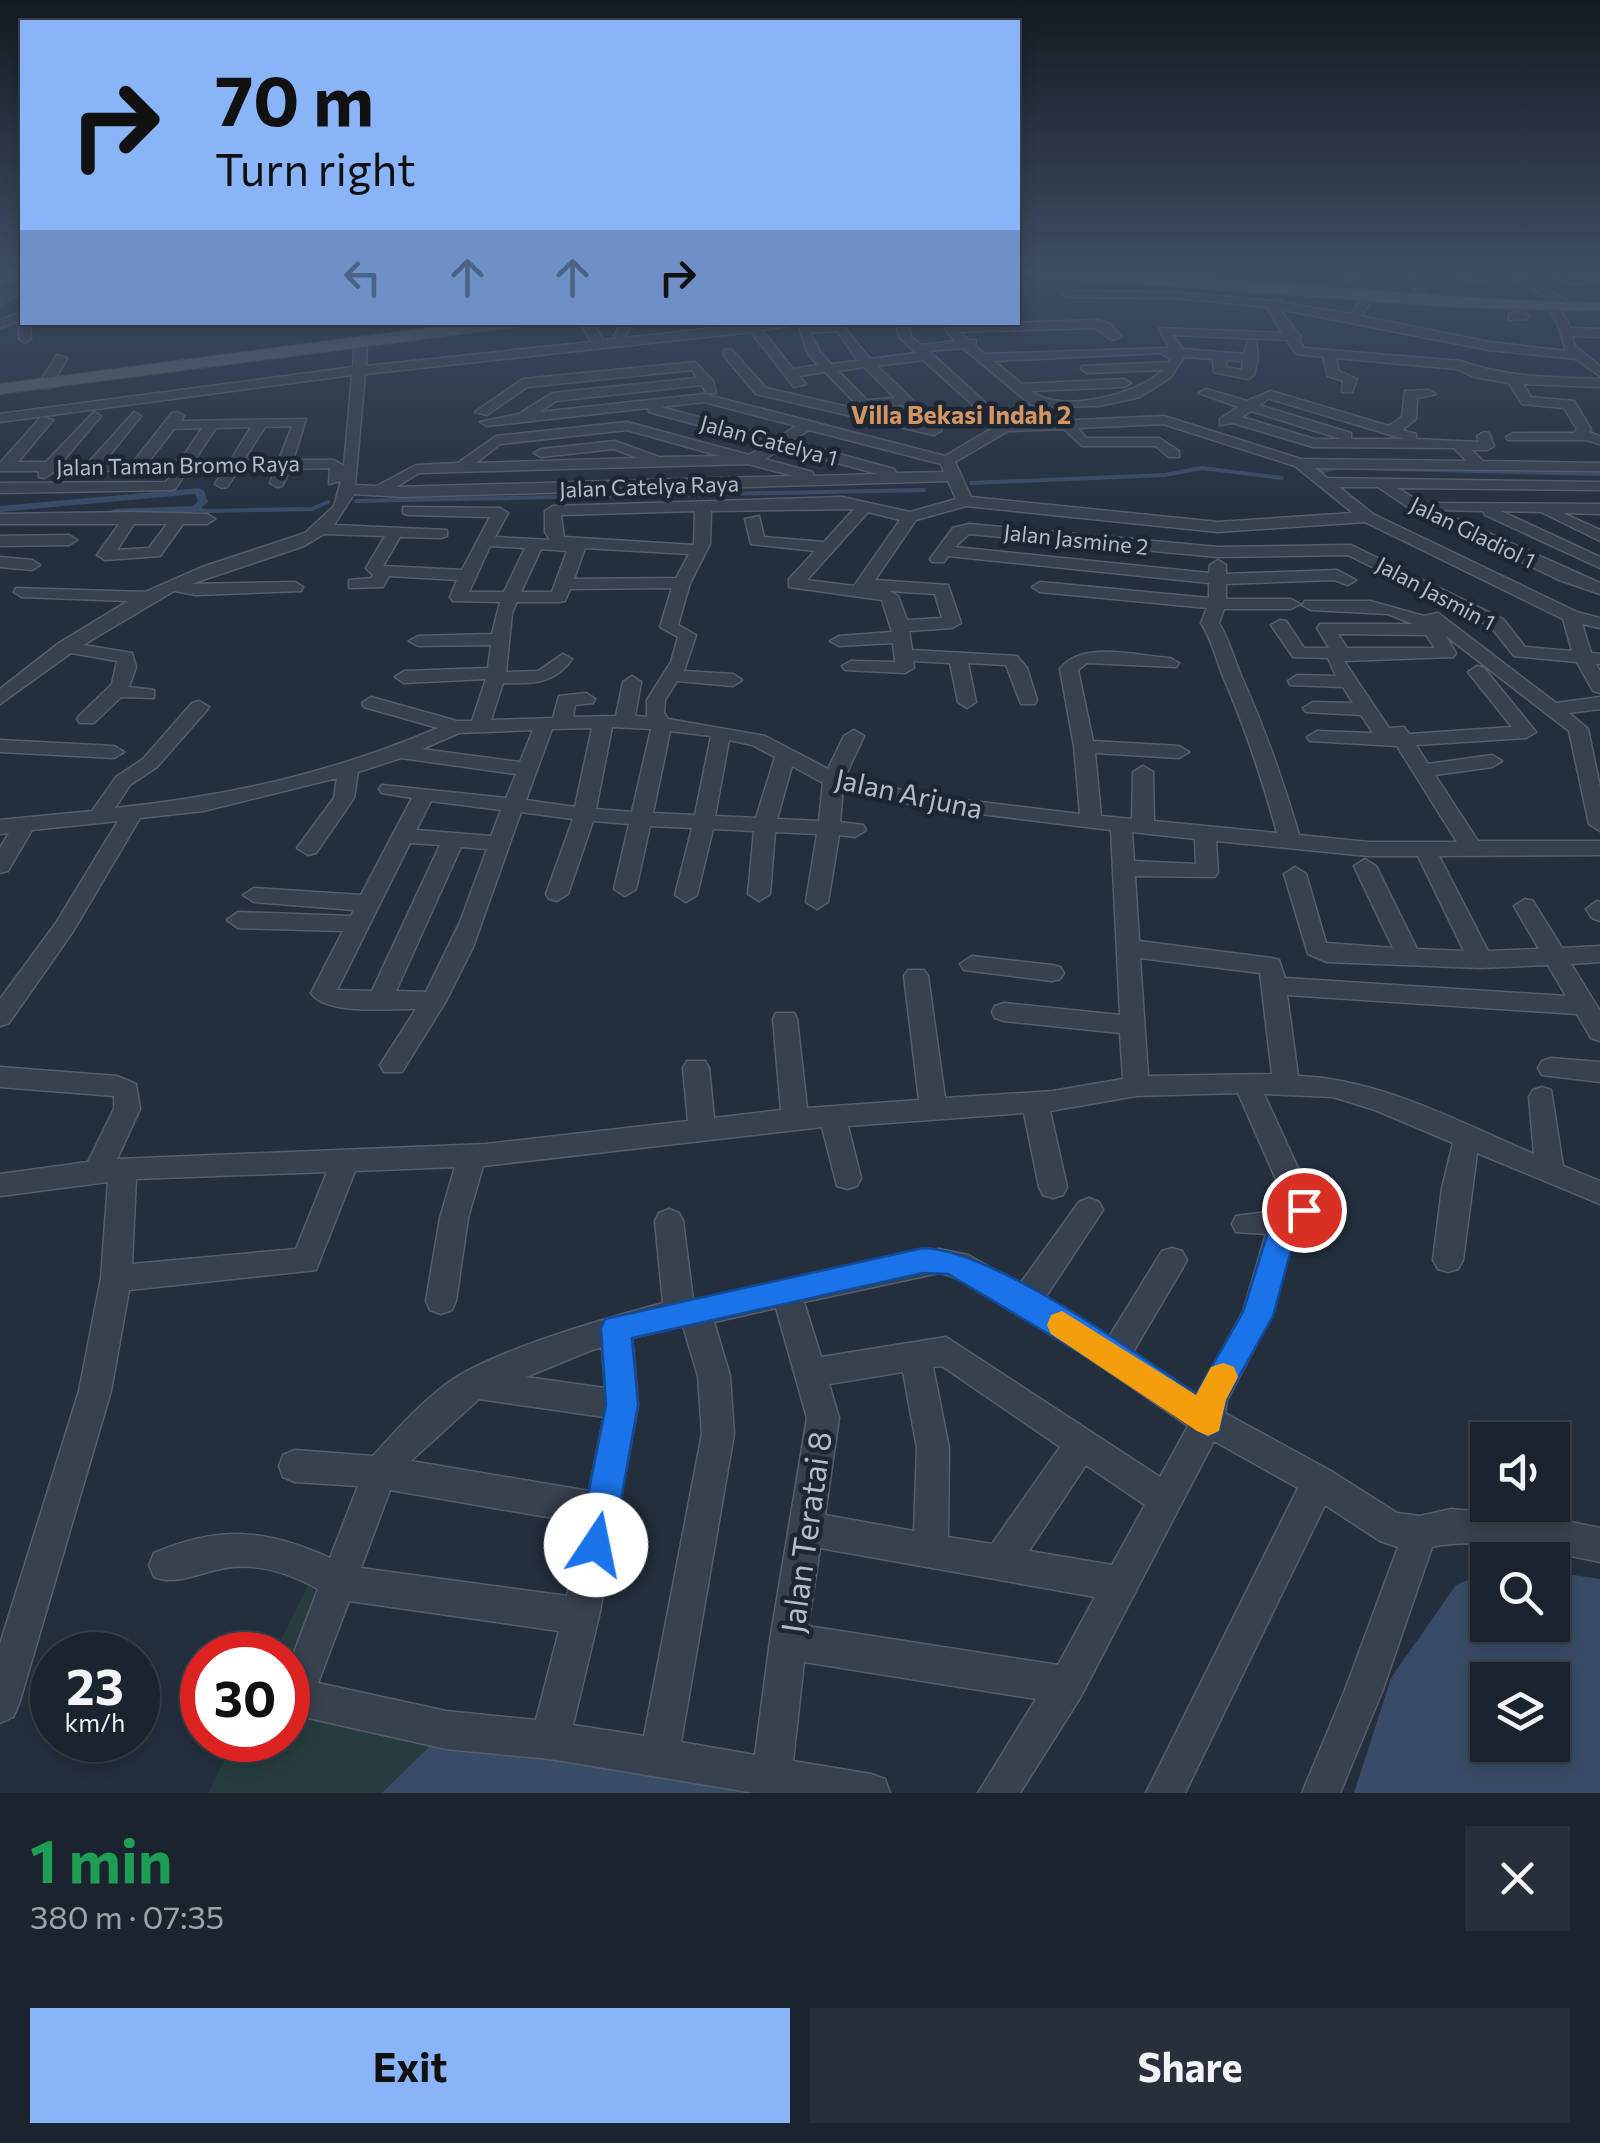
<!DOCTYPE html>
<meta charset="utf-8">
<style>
:root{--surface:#1b232e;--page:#282f3a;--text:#f1f3f6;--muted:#a0a4aa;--line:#39404a;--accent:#8ab4f8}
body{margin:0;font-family:Commissioner,sans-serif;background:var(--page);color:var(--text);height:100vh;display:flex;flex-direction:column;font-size:38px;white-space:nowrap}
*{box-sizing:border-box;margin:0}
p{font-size:32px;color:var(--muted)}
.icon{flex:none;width:55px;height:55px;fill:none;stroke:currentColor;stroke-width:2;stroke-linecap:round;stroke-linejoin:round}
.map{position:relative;height:1793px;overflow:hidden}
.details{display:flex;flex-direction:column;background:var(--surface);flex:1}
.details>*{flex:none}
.top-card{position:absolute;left:20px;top:20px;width:1000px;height:305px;border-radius:0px;box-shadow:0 5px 15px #0003,0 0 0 2px var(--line);background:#8ab4f8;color:#111;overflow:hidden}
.fabs{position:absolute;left:1470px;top:1422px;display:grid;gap:20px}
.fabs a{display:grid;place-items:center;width:100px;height:100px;border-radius:0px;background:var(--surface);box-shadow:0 5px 15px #0003,0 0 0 2px var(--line);font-size:50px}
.speed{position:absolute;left:30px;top:1632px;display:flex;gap:20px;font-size:50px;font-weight:700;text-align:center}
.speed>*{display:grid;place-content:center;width:130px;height:130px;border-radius:50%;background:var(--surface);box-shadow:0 5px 15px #0003,0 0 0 2px var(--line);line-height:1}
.speed small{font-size:25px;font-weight:400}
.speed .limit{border:15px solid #d22;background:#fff;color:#111}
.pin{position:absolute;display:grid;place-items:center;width:85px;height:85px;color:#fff;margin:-42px;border:5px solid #fff;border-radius:50%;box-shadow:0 2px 10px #0007}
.me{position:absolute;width:110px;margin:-55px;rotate:11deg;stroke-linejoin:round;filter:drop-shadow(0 0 8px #0008)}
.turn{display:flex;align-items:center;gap:35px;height:210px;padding:0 30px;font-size:45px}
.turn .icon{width:130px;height:130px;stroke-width:2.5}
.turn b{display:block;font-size:70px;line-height:85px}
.lanes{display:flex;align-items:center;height:95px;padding:0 30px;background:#0003;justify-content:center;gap:50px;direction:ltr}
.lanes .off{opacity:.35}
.round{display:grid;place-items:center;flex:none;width:105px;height:105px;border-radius:0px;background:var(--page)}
.summary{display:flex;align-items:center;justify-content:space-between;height:170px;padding:0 30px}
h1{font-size:60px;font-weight:700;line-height:75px;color:#1e9e55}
.primary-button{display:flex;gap:20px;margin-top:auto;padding:20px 30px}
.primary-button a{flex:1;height:115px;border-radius:0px;background:var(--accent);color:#111;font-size:40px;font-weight:700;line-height:115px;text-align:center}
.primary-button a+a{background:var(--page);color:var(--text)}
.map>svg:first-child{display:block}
.green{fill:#263c3f}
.water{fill:#394c67;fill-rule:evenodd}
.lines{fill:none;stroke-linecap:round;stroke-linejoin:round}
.stream{stroke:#394c67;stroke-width:4}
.canal{fill:#394c67;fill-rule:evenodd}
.minor-casing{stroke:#565f6c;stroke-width:3}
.major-casing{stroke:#414a57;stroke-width:2}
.minor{fill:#38414e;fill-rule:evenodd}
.major{fill:#56606e;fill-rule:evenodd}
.route{fill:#1a73e8;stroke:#114b97;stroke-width:2.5}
.slow{fill:#f59e0b}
.labels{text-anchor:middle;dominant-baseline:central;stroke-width:9;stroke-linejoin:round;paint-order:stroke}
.far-street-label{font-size:22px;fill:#b4bcc9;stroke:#1d2633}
.far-neighbourhood-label{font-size:25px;font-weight:bold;fill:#d59563;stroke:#1d2633}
.street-label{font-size:28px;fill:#b4bcc9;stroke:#1d2633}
.near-street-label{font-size:32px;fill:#b4bcc9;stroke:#1d2633}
</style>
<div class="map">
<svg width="1600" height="1793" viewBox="0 0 1600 1793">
<rect width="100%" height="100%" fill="#242f3e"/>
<path class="green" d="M317,1566L339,1582L296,1696L446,1730L382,1793H208L234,1740H288V1655H274Z"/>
<path class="water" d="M1487,1572L1488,1625H1552L1553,1572L1600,1579V1793H1354L1391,1678L1456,1585ZM1488,1680H1552V1745H1488Z
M446,1730L800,1793H382Z"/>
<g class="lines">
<path class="stream" d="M1353,468L1600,474
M1320,472L1337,467
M971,483L1165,475L1202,468L1282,478
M201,497L203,502L196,509L205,511L312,509L328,502
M356,501L924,490"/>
<path class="canal" d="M199,488L204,491L208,502L196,512L114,515L109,512L114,509L193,506L198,501L195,494L0,512V506Z"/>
<g class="minor-casing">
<path id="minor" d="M13,271H22V275L0,284V277Z
M1342,271L1400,272L1394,275L1355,274L1374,297L1361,316L1489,342L1566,351L1557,322L1546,306L1556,303L1503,271H1516L1565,299L1569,306L1560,309L1571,328L1600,329V337L1572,336L1575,346L1600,366V376L1576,359L1489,350L1279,309L1301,337L1299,340L1304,348L1460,361C1510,378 1548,377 1600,379V387L1523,384L1531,397L1574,401L1591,429L1589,432L1600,436V444L1586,440H1508L1506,437L1513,433H1574L1577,429L1564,408L1522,404L1509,383L1474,377L1457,369L1336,358L1339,371L1357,379L1352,392H1342L1343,381L1328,376L1323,357L1296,354L1287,340L1172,335L1183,349L1244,354L1248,340H1256L1258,358L1254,375L1248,379L1214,372L1213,359L1184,357L1171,377L1140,397L1099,406L1041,407L1030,404L963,348L929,351L1008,423L1164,416L1301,459L1467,461L1454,448L1313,447L1233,423L1220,425V419L1238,407L1199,393L1206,389L1247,401L1271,391L1389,426L1402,417L1405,391L1429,390L1436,394L1417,398L1416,419L1402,430L1416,434V439L1479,442L1477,436L1484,432L1489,433L1494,446L1487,450H1472L1483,461L1600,463V471L1315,468L1327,478L1600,482V490L1398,488L1421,503L1600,504V514L1563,513L1600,530V541L1541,512L1501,511L1600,557V568L1485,515L1483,511L1437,510L1600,583V594L1559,580L1409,508L1378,487H1339L1373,514L1577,612L1600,618V628L1582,624L1591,653L1600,654V664H1596L1600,671V693L1593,691L1577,662L1514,656L1491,627L1348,555L1218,557L969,534L955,547L1209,573L1210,565L1218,560L1226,565V574L1337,570L1356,580L1348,585L1334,580L1226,584V599H1291L1300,604L1291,609H1224L1219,623C1229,640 1233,655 1240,673C1265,729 1282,776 1299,835L1368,842H1457L1397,746L1310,741L1307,737L1317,731L1373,733L1361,715L1306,712L1303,708L1313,702L1353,703L1343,687L1290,685L1288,681L1297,675L1336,676L1328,658L1293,657L1271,625L1280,620L1286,621L1304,648H1329L1317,628L1320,624H1413L1388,614L1311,610L1302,605L1305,601H1370L1424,616L1438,613L1556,703L1600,697V709L1569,713L1588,729L1600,787V831L1589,824L1569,731L1446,636L1456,653L1453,657L1344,661L1389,728L1404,727L1409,734L1512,727L1468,672L1477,666L1484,668L1536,732L1526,738L1416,745L1428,764L1492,755L1502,761L1492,767L1435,775L1478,841H1600V855L1439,856L1488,951L1539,949L1514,906L1525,899L1533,901L1562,948L1600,946V962L1571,964L1600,1011V1041L1591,1038L1577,1014L1287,995L1298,1076C1381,1079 1459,1122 1534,1154L1529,1097L1533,1090L1542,1087L1551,1090L1563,1166L1600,1181V1204L1477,1153L1463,1260L1458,1269L1448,1272L1438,1269L1433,1260L1442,1188L1453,1143L1375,1110L1333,1097L1264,1094L1319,1214L1309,1228L1295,1232L1272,1315L1227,1400L1225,1413L1331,1471L1397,1513L1420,1516L1451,1509L1551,1518L1600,1528V1562C1551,1552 1481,1536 1432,1547L1382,1692L1340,1793H1302L1345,1690L1398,1547L1380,1541L1325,1505L1185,1793H1146L1298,1488L1214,1441L1080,1698L1020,1793H978L1036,1699L804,1662L793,1761L871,1774L885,1779L890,1793H754L550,1759L446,1749L295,1715L288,1711V1668L318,1589C293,1575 262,1564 232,1567C207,1569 178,1587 154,1577L149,1565L154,1553C220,1525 266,1529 330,1558L358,1486L295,1482L283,1477L279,1466L283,1455L295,1450L373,1456C397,1429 433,1389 465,1372C522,1342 601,1320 663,1303L655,1221L659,1213L669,1209L679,1213L683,1221L693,1300L939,1249L968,1255L1020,1284L1079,1202L1089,1198L1099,1202L1103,1210L1045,1298L1109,1337L1162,1251L1172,1248L1182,1251L1187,1260L1182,1269L1133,1352L1197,1395L1243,1312L1266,1234L1236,1232L1232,1224L1236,1216L1289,1209L1238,1093L1136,1096L1050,1111L1067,1187L1063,1195L1053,1198L1043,1195L1039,1187L1024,1113L848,1126L861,1178L857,1186L847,1189L837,1186L822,1127L483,1166L468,1218L456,1301L452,1310L441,1314L430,1310L426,1301L440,1218L455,1167L355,1171L316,1270L129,1290L111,1391L19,1704L13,1717L0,1723V1644L79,1391L101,1278L108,1182L0,1196V1174L88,1162L114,1109V1096L0,1087V1067L117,1076L136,1084L140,1109L117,1159L486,1144L688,1121L683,1068L687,1061H705L709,1068L714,1118L781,1110L773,1019L776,1013H794L797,1019L807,1108L919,1100L904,976L908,970H924L928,976L945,1098L1053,1091L1123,1079L1120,1033L1004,1021L995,1018L992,1012L995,1006L1004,1003L1120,1015L1111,830L923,807L843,788L840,822L863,825L866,830L855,837L839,835L828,902L817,909L806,902L817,834L775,832L770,894L759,901L748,894L754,831L713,829L697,895L686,902L675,895L692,828L650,826L636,889L625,896L614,889L629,824L593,821L568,894L557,901L549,899L546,894L573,819L521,812L473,947L446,1001L402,1072H384L380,1065L416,1009C390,1008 326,1016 311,993L343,931L238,928L227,920L238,912L351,916L354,910L254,902L243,895L254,888L361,895L412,798L382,793L379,789L382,785L506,798L516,774L401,758L358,772L354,798L316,853L308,855L297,848L334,798L337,778L203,811L140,818L72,933L9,1023L0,1026V999L56,923L118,821L32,830L8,871L0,873V848L9,833L0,834V820L92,811L116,777L143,759L192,703L199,701L209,707L206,711L157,767L130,785L115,808C228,796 333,773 438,728L364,707L362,703L371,697L457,721H472L486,679L404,683L395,677L404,671L488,668L491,645L418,646L409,641L418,636L492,634L500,602L453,601L450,597L457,580L389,576L383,587L349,588V580L371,578L373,575L366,568L385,536L324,534L304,546L191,584L295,582L303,587L301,591L196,595L174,591L83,645L132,653L136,667L129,687L154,690V698L121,697L94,723H80L77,719L80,715L112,684L117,661L71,653L0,704V689L59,643L128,601L22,597L14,592L16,588L145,592L202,567L305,533L334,506L341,481L329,484L330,468L290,469L282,486L277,487L270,483L275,469H239L227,487L222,488L215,484L224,469L188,470L175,489L170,490L0,493V483L166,482L174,470L55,471L44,478L39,477V471H0V463L41,417L53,420L18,462H46L94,412L101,416L62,462H89L134,412L141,416L104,462L134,461L172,413L177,412L184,416L181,421L306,419L293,460H334L344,466L352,375L0,422V414L353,367L355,341L361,337L367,341L366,366L591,342L580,322H593L603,340L617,339L614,336L622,322H639L629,328L625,338L767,322H811L762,330L793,369L818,365L808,354L799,327L841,323L870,359L916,353L899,337L896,322H908L911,336L921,345L955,341L945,329L951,325L1095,320L1109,323L1122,337L1112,340L1095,328L960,332L968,340H976L975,346L985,354L1169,348L1159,328L1282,333L1267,307L1174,298L1068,297L1062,294L1068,291L1174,292L1273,301L1280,299L1285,303L1351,314L1362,297ZM837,331L858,361L831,364L820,352L810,333ZM751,332L794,387L806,384L799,376L825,372L859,407L903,405L922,424L766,388L732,350H724V356L756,394L934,435L941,431L940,426L877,366L923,360L996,426L945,456L704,394L540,412L556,401L702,385L706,393H716L713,381L695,362L523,379L475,412L487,415L527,387L692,370L697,378L552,393L519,414L480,422L487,426L648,408L649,412L768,444L749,455L627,422L496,436L458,463L416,465L377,486L355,485L365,374ZM1160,353L1171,359L1169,362L1082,366L1081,369L1087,373L1163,370C1138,394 1060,415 1031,391L1124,387L1131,383L1124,379L1022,384L994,361ZM1226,360L1243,361L1242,370L1226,367ZM864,367L895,398L867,400L838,371ZM1268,399H1270L1404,439H1351V433L1259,405ZM704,402L796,426L778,438L661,407ZM1251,411L1341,439H1314L1242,417ZM1163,424L1295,466L1353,513L1218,522L971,497L955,462L1008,431L1064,429L1082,446H1156L1169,457H1179V451L1159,438H1086L1078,428ZM292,426L279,460H244L265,427ZM251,427L230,461H194L216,428ZM202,428L180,461H149L174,429ZM627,430L720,456L659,457L615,441L541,449L534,453L541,457L614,449L638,458L476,463L500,444ZM809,430L941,464L944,472L896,473L894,469L791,441ZM782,448L878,474L814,476L812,472L765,459ZM748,464L794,476L396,487L419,473ZM948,481L956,499L910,512L842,497L553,506L545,511V532L550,540L495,537L508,513L500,508L403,507V513L408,515L490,517L462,570L383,566L400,537L441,538L447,536V530L334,525L354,494L403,497ZM966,506L1218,532L1365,522L1563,619L1572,651L1525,647L1503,619L1351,545L1218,547L969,524L953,528L930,559L932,562H944L948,556L1209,583V598L1040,582L1032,587L1040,592L1207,608L1201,623C1212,640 1215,656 1222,674C1245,727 1262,778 1277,833L1154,821L1153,772L1143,766L1133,772L1132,819L1101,816L1095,753L1179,758L1189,752L1179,746L1093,741L1078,670L1087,663L1176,667L1179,663L1170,658C1137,656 1082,640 1060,669L1074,746L1080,814L923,795L845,777L864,736L854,730L844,736L828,769L765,736L668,719L664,713L665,700L677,681L733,686L742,680L733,674L684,671L696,635L678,625L690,583L710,544L711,511L854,509L824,542L764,537L759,516L745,519L751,544L815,551L789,579V587L882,600L892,632L839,636L830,641L839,646L893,643L895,662L851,661L842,666L845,670L905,673L914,668L913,661L950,663L958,702L967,708L976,702L968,663L1006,665L1021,704H1035L1037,700L1027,668L1017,656L912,650L909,631L952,628L961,623L948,585L875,580L916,520ZM695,511L694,545L564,537L561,515ZM868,512L900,520L854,586L807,580ZM490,546L525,548L504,592H469ZM585,548L689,554L676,578L574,579ZM541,549L567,551L552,592H521ZM672,588L660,627L678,637L671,662L647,700V717L635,716L641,682L632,676L623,682L616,716L573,717L575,705L593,703L595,699L586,693L559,696L553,718L491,720L503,683C531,684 555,684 572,659L563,654L538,671L506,672L512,613L517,602H559L565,601L570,589ZM889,591L935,594L942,618L907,620L898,596ZM1338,634L1426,635L1435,648H1347ZM612,727L651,729L632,812L596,809ZM592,728L575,807L526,800L552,729ZM533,730L520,762L422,749L459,733ZM670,731L711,736L695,815L653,813ZM729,740L752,745L775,757L756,818L715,816ZM792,766L823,783L819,821L777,819ZM431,801L501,810L491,836L416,830ZM1132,832L1195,839L1196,864L1134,861ZM1216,841L1368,856H1418L1464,951L1417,949L1376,866L1365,859L1354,866L1393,948L1326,943L1306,874L1295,867L1284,874L1308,954L1327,962L1480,968L1548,965L1566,996L1285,978L1279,960L1271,958L1139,941L1135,876L1215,877L1218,872ZM410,843L440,845L372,991L337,990ZM461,847L487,849L460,922L426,992L396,991ZM1140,958L1260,973L1272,1074L1148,1076ZM327,1172L296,1249L132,1264L136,1179ZM939,1273C962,1277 981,1292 1001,1303C1066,1341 1127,1383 1188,1426L1160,1477L946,1337L821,1357L804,1302ZM776,1308L807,1418L770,1641L755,1755L681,1742L734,1434L730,1376L714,1322ZM683,1326L698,1376L702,1434L644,1736L573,1725L599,1616L638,1405L632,1338ZM602,1347L605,1388L526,1377L592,1350ZM942,1366L1060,1447L992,1544L948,1537L949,1448L933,1367ZM903,1372L917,1448L914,1531L825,1515L839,1418L829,1384ZM479,1399L604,1417L589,1491L411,1461ZM1086,1465L1145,1505L1112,1565L1029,1551ZM390,1490L582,1523L567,1596L361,1568ZM820,1548L1095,1597L1058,1665L808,1626ZM349,1601L559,1631L536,1720L446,1711L318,1683Z
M1406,271H1418L1429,304L1419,302Z
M1442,271H1458L1481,281L1471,283Z
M1569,271L1576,278L1600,275V281L1575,285L1551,275Z
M22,287V294L0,304V297Z
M1509,303H1517L1529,316L1527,319L1509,320V314L1514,313Z
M22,312V322H30L31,339L25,343L19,339L18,321L0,328V320Z
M57,355L67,358L50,388H40L38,385Z
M131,512L207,514L215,519L207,524H183L160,556L105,560L97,555L119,524H0V514ZM134,524H167L149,548L117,550Z
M0,536L69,535L77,540L69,545L0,546Z
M0,557L32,560L40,565L32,570L0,567Z
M0,740L114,746L124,752L114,758L0,752Z
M1597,901L1600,902V921L1592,918L1586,909Z
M972,956L1052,965L1060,967L1064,973L1060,979L1052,981L964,970L960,964Z
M1551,1058L1600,1062V1082L1542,1075L1538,1068L1542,1061Z"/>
</g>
<g class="major-casing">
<path id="major" d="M1018,271C1212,271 1405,300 1600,303V311L1454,307L1018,275Z
M531,322L524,326L0,394V384L458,324Z"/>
</g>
<use href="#minor" class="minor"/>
<use href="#major" class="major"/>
</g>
<linearGradient id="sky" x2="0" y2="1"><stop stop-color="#141a22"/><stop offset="0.52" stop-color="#3f4d63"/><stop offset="1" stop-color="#3f4d63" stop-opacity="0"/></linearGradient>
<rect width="1600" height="522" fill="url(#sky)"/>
<path class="route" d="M1304,1199L1314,1202L1318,1210L1312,1227L1296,1232L1273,1316L1226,1400L1219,1431L1208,1436L1102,1366L948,1274L923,1273L632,1338L638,1405L613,1545L608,1558L596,1563L583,1558L578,1545L606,1405L601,1328L605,1319L923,1248C994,1250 1134,1352 1196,1394L1243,1312L1274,1213L1291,1208L1294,1202Z"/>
<path class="slow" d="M1062,1311L1196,1395L1211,1367L1223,1363L1234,1367L1238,1377L1226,1400L1219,1431L1208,1436L1197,1431L1051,1334L1047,1325L1051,1315Z"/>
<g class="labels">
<g class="far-street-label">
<text transform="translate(769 440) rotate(15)">Jalan Catelya 1</text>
<text transform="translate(178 465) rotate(-1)">Jalan Taman Bromo Raya</text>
<text transform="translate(649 486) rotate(-2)">Jalan Catelya Raya</text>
<text transform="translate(1473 532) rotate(26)">Jalan Gladiol 1</text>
<text transform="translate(1076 539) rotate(6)">Jalan Jasmine 2</text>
<text transform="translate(1436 593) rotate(28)">Jalan Jasmin 1</text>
</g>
<g class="far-neighbourhood-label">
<text x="961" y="414">Villa Bekasi Indah 2</text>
</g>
<g class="street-label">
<text transform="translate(909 793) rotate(12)">Jalan Arjuna</text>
</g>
<g class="near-street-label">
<text transform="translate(805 1532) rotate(-82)">Jalan Teratai 8</text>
</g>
</g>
</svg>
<div class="fabs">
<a><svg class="icon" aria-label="sound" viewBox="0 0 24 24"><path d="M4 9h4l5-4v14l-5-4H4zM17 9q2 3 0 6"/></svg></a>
<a><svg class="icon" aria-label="search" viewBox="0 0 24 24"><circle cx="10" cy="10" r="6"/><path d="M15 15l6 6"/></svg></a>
<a><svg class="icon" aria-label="layers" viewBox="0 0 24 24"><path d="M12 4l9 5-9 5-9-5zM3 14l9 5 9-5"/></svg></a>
</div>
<div class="speed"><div>23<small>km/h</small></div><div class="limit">30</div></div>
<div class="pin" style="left:1304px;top:1210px;background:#d93025"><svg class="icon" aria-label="arrive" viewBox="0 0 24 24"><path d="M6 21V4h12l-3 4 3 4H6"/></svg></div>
<svg class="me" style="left:596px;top:1545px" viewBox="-20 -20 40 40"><circle r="19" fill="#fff"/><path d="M0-13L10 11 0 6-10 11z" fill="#1a73e8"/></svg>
<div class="top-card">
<div class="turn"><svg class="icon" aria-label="right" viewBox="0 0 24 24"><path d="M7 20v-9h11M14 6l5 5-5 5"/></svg><div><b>70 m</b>Turn right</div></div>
<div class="lanes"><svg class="icon off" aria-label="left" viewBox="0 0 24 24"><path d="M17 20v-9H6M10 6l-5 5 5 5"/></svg><svg class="icon off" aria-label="ahead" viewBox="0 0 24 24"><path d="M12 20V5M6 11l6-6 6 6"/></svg><svg class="icon off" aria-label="ahead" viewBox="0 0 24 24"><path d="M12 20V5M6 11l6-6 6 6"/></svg><svg class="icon" aria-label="right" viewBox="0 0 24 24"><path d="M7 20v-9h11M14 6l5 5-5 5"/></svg></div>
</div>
</div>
<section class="details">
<div class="summary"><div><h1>1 min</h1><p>380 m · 07:35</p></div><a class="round"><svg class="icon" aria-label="close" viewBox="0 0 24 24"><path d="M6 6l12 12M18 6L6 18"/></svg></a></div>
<div class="primary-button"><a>Exit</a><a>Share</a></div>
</section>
